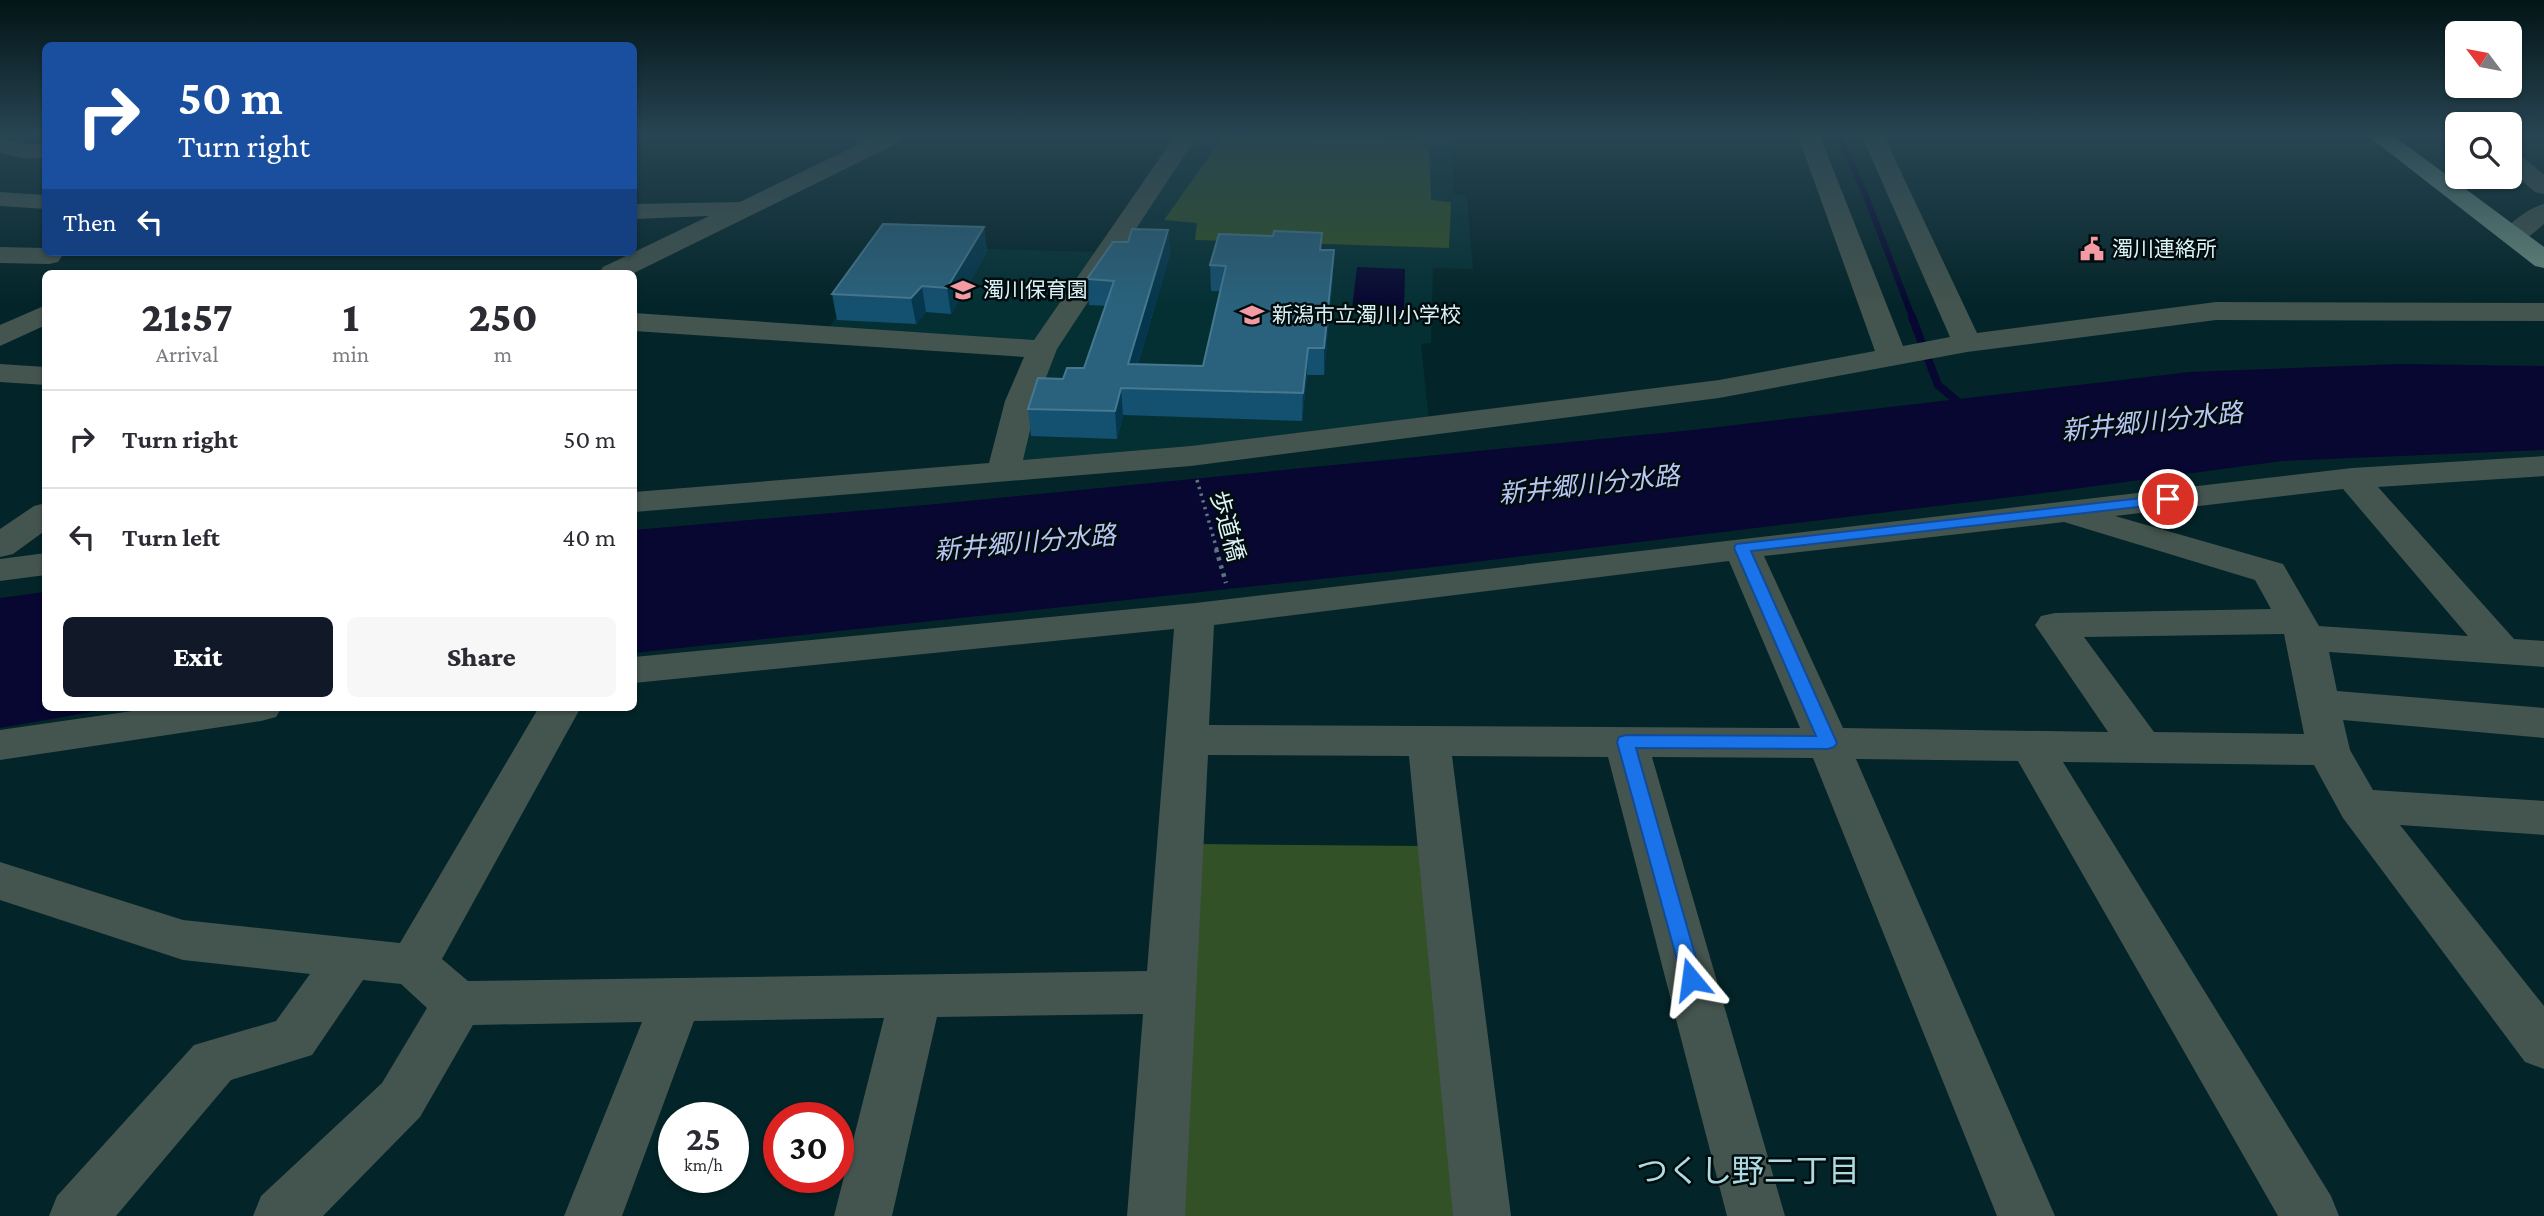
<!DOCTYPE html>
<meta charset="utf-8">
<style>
:root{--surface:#fff;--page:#f7f7f7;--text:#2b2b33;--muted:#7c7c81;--line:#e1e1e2;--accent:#111827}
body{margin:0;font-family:"Crimson Pro","Noto Sans JP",serif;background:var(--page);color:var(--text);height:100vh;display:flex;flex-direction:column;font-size:26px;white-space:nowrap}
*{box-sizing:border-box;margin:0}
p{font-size:23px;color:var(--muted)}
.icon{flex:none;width:38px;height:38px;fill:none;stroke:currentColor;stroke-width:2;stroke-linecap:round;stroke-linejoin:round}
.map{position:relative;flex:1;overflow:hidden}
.drawer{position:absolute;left:42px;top:270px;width:595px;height:441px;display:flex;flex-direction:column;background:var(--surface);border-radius:10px;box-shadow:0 2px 5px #0004}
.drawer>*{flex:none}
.top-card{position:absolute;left:42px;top:42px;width:595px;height:214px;border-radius:10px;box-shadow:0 2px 5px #0004;background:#1a4fa0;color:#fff;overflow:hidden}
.needle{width:46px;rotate:302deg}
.buttons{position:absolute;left:2445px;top:21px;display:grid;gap:14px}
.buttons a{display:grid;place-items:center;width:77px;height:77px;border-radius:10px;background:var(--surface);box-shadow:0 2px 5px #0004;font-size:35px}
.speed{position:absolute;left:658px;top:1102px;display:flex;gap:14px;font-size:35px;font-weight:700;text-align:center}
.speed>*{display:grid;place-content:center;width:91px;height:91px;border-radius:50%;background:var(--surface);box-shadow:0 2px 5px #0004;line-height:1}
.speed small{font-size:18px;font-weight:400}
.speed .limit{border:10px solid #d22;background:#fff;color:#111}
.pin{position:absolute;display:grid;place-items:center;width:60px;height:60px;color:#fff;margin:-30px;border:4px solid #fff;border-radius:50%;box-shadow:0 2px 7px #0007}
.me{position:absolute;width:77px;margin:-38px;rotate:344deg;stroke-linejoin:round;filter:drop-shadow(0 0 5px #0008)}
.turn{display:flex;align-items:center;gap:24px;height:147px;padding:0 21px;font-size:32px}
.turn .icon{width:91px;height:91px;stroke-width:2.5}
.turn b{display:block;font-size:49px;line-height:60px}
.then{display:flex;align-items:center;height:66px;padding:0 21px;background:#0003;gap:14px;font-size:26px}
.eta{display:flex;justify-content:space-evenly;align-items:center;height:119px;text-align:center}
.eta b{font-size:42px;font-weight:800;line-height:49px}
.button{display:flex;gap:14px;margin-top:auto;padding:14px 21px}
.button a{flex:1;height:80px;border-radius:10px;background:var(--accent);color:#fff;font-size:28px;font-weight:800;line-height:80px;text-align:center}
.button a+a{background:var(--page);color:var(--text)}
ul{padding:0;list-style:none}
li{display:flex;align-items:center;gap:21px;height:98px;padding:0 21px;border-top:2px solid var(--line)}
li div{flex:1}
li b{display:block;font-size:26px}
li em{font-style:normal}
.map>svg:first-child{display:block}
.built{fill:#043034}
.green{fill:#325126}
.water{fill:#070731}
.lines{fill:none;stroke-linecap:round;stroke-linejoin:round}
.stream-far1{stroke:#070731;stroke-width:6}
.stream{stroke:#070731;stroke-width:8}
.path-far1{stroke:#5b777b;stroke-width:3.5;stroke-dasharray:2.5 4.5;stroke-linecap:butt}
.path{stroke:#5b777b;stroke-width:4.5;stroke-dasharray:3.5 5;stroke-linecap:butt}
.minor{fill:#44544e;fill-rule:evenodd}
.major{fill:#68897d;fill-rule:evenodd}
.wall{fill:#14506f}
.shaded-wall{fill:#04374d}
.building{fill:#2a627d;stroke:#467890;stroke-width:2}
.route{fill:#1a73e8;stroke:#114b97;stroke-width:2}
.labels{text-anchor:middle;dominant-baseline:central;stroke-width:5;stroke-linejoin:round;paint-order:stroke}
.far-poi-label{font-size:21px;fill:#dcf2f5;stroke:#000c0e;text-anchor:start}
.street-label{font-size:24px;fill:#dcf2f5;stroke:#000c0e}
.water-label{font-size:26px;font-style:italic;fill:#b9c6f4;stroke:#000c0e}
.near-neighbourhood-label{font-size:32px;fill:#aedbe1;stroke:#000c0e}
</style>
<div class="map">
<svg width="2544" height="1216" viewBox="0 0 2544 1216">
<rect width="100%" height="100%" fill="#032428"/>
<path class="built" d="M1193,136H1452L1454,194L1467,196L1473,269L1433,268L1431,343L1421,344L1429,421L1030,468L1014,461L1054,343Z
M884,246L1101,252L1035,341L828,329Z"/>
<path class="green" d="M1224,136L1413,141L1429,148L1431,200L1451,202L1449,248L1195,240L1197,223L1164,220Z
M1198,844L1423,846L1459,1216H1178Z"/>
<path class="water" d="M1357,267L1405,269L1404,311L1352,309Z
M2400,364L2544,366V450L2282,461L2028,495L1433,567L634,653V530L926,505L1693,430L2190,372Z
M45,592L46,707H120L0,728V598Z"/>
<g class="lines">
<path class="stream-far1" d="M1839,136L1866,196L1913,319"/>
<path class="stream" d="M1912,317L1938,385L1964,407"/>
<path class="path-far1" d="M1197,480L1217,550"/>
<path class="path" d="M1216,549L1226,583"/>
<path class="minor" d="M876,136H905L902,141L634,273H599L603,267L709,216L634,219V204L740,202Z
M1175,136H1197L1057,349L1037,401L1023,460L1191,446L1719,380L1875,351L1798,136H1820L1903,346L1950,337L1862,136H1884L1977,333L2216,302L2544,303V321L2216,320L1967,352L1719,398L1191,466L634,512V492L989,463L1005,401L1024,357L634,331V313L1034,340Z
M0,139L22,144H46V158H22L0,153Z
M2510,151L2518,153L2544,175V194L2535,192L2510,170Z
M0,192L46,195V209L0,206Z
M2544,204V224C2531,235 2521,246 2504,242L2500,236C2509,223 2529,208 2544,204Z
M0,247L46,248V252H60L62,256L58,262L49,264L0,263Z
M46,305V325L0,346V325Z
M0,364L46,367V385L0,382Z
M2544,456V476L2378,487L2514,639L2544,641V667L2329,652L2337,691L2544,708V738L2343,720L2350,750L2373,790L2544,801V835L2400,825L2544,1006V1069L2525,1062L2343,818L2314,765L2063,762L2331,1196L2339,1216H2278L2018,761L1856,759L2055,1216H1997L1813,758L1652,757L1785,1216H1727L1608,757L1452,756L1511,1216H1453L1409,756L1208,755L1185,1216H1127L1143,1014L937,1017L892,1216H834L884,1018L694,1021L622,1216H564L642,1022L473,1025L420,1117L323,1216H253L261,1196L382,1083L427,1008L401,984L363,980L312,1055L231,1080L116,1216H49L57,1196L194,1045L276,1021L310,974L183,960L0,900V862L183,920L400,943L539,707H581L442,959L468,981L1147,971L1174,629L634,683V657L1195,603L2352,468ZM2343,489L2468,636L2319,626L2283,564L2115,516ZM2064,522L2255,580L2271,609L2055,613L2041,616L2035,625L2108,732L1843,728L1764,556ZM1729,561L1800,728L1209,725L1214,625ZM2284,634L2304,734L2154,732L2084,637Z
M46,503V530L13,554L0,557V529L34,506Z
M46,553V575L0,581V559Z
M160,707H282L276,717L261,721L0,760V730Z"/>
<path class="major" d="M2368,136H2394L2544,247V268L2535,266Z"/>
</g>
<path class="wall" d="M984,227L987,252L951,314L926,312L916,324L837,320L832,294Z
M1168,230L1170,254L1138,364L1203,366L1220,291H1211L1210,265L1321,250L1333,275L1324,375H1307L1302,421L1123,415L1117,439L1031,436L1028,409L1063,379L1084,368L1106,306L1089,305L1087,279L1128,242Z"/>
<path class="shaded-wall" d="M984,227L987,252L951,314L947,288Z
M1168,230L1170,254L1131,388L1128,364Z
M1334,250L1333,275L1324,375V348Z
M922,286L926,312L916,324L911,298Z
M1308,348L1307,375L1302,421L1303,393Z
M1121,388L1123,415L1117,439L1115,411Z"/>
<path class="building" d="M883,224L984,227L947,288L922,286L911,298L832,294Z
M1132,229L1168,230L1128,364L1203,366L1226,266L1210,265L1219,234L1273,236L1274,231L1322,233L1320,250H1334L1324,348H1308L1303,393L1121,388L1115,411L1028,409L1038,378L1063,379L1067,368H1084L1114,281L1087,279L1113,242H1128Z"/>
<linearGradient id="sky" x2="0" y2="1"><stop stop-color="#021416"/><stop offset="0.44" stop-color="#284553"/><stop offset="1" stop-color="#284553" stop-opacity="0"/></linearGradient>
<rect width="2544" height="306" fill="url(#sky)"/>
<path class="route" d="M2168,495L2175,499L2173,503L1751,551L1837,743L1834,747L1828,749L1636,748L1702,979L1698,985L1691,988L1684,985L1617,742L1619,737L1626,735L1816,736L1734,548L1736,544Z"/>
<defs>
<g id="civic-bare" transform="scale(1.89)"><path d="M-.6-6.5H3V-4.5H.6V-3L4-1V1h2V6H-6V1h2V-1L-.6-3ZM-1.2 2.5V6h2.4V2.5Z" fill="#f49aa2" stroke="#000c0e" stroke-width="2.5" paint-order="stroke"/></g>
<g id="school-bare" transform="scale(1.89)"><path d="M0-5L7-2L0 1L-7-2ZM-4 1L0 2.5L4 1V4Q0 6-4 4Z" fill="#f49aa2" stroke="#000c0e" stroke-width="2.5" paint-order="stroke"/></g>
</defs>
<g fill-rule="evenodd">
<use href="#civic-bare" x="2092" y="249"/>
<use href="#school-bare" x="963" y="290"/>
<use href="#school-bare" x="1252" y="315"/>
</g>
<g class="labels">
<g class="far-poi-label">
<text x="2112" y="249">濁川連絡所</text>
<text x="983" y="290">濁川保育園</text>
<text x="1272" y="315">新潟市立濁川小学校</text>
</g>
<g class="street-label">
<text transform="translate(1228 526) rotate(75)">歩道橋</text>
</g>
<g class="water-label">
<text transform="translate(2152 422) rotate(-6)">新井郷川分水路</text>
<text transform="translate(1589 485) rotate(-6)">新井郷川分水路</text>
<text transform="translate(1025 543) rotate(-5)">新井郷川分水路</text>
</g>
<g class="near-neighbourhood-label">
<text x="1748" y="1171">つくし野二丁目</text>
</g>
</g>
</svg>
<div class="buttons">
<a><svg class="needle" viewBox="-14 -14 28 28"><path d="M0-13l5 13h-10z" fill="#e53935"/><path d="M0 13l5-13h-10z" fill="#7c7c81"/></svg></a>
<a><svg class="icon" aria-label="search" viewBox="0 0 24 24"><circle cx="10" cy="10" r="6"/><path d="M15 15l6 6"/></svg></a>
</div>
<div class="speed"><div>25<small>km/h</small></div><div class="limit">30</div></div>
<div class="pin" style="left:2168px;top:499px;background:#d93025"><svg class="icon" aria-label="arrive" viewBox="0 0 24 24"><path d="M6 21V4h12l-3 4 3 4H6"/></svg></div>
<svg class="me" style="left:1691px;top:979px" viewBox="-20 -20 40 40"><path d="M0-17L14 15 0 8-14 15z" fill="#1a73e8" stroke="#fff" stroke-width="4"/></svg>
<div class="top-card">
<div class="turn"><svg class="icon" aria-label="right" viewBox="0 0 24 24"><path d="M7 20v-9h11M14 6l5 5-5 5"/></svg><div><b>50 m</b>Turn right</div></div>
<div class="then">Then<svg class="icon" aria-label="left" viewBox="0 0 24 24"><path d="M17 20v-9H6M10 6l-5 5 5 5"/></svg></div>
</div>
<section class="drawer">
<div class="eta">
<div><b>21:57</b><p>Arrival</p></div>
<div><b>1</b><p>min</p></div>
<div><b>250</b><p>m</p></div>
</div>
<ul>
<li><svg class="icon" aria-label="right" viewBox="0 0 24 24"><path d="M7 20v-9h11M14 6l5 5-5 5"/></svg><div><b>Turn right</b></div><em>50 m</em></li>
<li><svg class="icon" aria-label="left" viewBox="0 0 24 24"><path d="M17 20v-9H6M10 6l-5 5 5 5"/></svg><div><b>Turn left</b></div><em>40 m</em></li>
</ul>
<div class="button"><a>Exit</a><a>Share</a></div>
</section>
</div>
